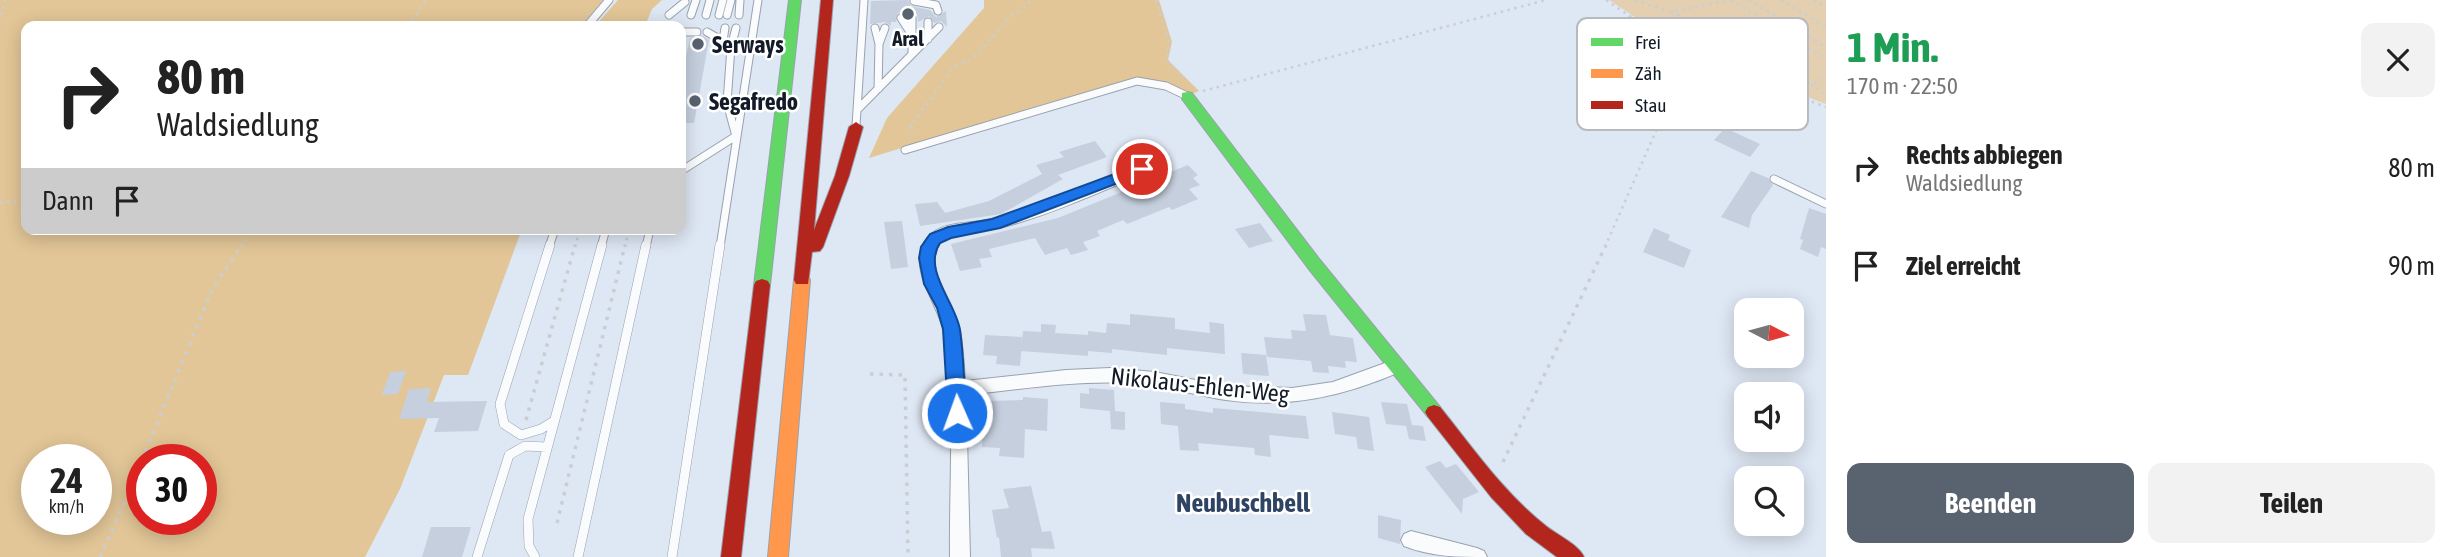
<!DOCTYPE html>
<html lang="de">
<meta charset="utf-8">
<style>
:root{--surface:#fff;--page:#f2f2f2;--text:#222;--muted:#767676;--accent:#59626f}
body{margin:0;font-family:"Asap Condensed",sans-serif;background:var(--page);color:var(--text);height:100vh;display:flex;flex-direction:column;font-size:26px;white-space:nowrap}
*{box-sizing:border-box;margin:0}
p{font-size:23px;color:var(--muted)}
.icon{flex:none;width:38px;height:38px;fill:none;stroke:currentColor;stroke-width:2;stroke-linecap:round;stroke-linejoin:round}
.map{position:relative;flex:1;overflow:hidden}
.sheet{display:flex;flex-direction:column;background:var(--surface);width:630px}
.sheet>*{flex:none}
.guide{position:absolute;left:21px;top:21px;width:665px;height:214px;border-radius:14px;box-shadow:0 4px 18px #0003;background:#fff;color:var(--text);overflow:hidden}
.needle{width:46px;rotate:96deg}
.controls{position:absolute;left:1734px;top:298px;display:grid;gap:14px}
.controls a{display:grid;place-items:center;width:70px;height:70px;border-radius:14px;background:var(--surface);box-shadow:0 4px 18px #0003;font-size:35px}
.speed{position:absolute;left:21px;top:444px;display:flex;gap:14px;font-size:35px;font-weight:700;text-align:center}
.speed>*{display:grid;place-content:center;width:91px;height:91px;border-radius:50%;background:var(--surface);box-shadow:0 4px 18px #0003;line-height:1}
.speed small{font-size:18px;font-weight:400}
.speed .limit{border:10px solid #d22;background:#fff;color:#111}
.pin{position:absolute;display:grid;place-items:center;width:60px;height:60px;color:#fff;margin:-30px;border:4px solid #fff;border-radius:50%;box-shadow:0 2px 7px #0007}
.me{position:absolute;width:77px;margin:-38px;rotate:358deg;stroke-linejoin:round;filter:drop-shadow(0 0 5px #0008)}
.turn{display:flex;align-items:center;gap:24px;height:147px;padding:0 21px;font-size:32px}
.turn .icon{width:91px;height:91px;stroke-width:2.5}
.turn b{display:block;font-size:49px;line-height:60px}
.then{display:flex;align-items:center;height:66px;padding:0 21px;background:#0003;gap:14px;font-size:26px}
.round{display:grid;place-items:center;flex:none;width:74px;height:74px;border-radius:14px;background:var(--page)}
.summary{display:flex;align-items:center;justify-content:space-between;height:119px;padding:0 21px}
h1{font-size:42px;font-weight:700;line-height:52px;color:#1e9e55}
.action{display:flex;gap:14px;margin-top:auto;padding:14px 21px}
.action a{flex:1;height:80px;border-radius:14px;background:var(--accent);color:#fff;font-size:28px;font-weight:700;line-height:80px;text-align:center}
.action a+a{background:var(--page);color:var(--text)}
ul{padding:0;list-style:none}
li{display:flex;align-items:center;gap:21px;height:98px;padding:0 21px}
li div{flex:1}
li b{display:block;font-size:26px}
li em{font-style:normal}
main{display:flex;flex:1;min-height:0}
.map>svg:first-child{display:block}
.green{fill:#e4cfb0}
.forest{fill:#e2c697;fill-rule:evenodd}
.building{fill:#c5cfde}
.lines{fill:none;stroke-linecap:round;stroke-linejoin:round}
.lane-far1-casing{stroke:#99a2ad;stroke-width:9}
.lane-casing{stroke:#99a2ad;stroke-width:10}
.street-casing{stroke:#99a2ad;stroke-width:2}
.fast-casing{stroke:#99a2ad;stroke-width:2}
.slow-casing{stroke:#99a2ad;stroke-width:2}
.jam-casing{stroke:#99a2ad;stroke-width:2}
.path-far1{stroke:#cbced1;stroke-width:2.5;stroke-dasharray:2.5 4.5;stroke-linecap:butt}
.path{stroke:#cbced1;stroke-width:3.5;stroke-dasharray:3.5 6;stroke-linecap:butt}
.lane-far1{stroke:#fafbfd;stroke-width:7}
.lane{stroke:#fafbfd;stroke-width:9}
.street{fill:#fafbfd;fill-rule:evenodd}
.fast{fill:#63d668;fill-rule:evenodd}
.slow{fill:#ff974d;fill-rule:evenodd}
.jam{fill:#b3261e;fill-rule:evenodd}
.route{fill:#1a73e8;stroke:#114b97;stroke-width:2}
.poi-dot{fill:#59626f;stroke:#fff;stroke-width:2.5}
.labels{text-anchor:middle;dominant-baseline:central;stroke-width:5;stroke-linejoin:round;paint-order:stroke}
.far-poi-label{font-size:21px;font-weight:bold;fill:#121b27;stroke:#fff}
.poi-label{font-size:24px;font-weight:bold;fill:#121b27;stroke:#fff;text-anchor:start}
.street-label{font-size:24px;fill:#121b27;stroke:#fff}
.neighbourhood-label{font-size:26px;font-weight:bold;fill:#2f4462;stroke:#fff}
.key{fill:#fff;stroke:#b8bbbe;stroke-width:2}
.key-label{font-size:19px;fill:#121b27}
</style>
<main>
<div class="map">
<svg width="1826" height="557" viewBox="0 0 1826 557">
<rect width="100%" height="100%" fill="#dee7f4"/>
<path class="green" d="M1609,0H1826V104L1688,52Z"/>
<path class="forest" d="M0,0H603L581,26H26V229H522L468,375H444L400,489L365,557H0ZM37,460H96V520H37ZM142,460H201V520H142Z
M618,0H662L652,9L645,26H595Z
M984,0H1159L1172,42L1168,60L1199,91L1187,96L1140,80L1051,102L869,158L887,118L984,8Z"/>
<path class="building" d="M908,0L911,6L930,10L936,17L946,11L947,27L941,21L934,23L929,16L918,22L917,14L913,12L907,15L898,13L896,22H891V26L885,22L870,24L871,1Z
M702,35L709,40L694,123H681V79L690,38Z
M1725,128L1760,144L1750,157L1714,140Z
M1095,141L1107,157L1058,175L1063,179L1001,214L920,226L915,204L937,202L945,213L989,201L1042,174L1036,165L1064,157L1059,152Z
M1188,165L1198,175L1193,178L1200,185L1189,189L1198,199L1172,210L1169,207L1127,224L1123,220L1097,231L1100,236L1083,242L1088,250L1071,255L1067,248L1045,255L1035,238L989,249L992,257L979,259L982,267L960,271L951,244L1058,218Z
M1751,171L1768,178L1773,185L1752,215L1749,228L1721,217Z
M1809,208L1826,214V249L1821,247L1818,257L1800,249L1803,240L1800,239Z
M902,221L908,267L891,269L884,222Z
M1260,223L1273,241L1249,248L1235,229Z
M1654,228L1670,235L1668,240L1691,250L1684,268L1643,252Z
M1130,314L1175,318V329L1210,333L1209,322L1224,324L1225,354L1167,348V355L1112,349V353L1088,351V356L1021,351L1023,331L1041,332V324L1056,325L1055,333L1088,335V331L1106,333L1107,323L1130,325Z
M1303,314L1326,315L1330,335L1353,338L1357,362L1345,361L1346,368L1328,366L1329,373L1313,372L1311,361L1267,357L1264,337L1292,339L1291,330L1306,331Z
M985,335L1022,337L1020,366L996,364L997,356L983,355Z
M1241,353L1266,355L1269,376L1243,374Z
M406,371L398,394L382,395L390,372Z
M431,388L427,402L487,401L478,431L434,432L439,418L399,419L409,389Z
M1089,388L1114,390L1115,411L1125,412V430L1111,429L1110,411L1080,408V393L1089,394Z
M1023,397L1048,399L1047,431L1025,429L1024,458L999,456L1000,448L982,447L984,401L1023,400Z
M1160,402L1185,404V409L1213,413V408L1306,416L1309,439L1269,435L1271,457L1255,455L1254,448L1198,443L1199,451L1180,450L1178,426L1161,424Z
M1381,402L1407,404L1412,425L1423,426L1426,441L1409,439L1406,426L1386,424Z
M1332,412L1369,417L1374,451L1358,449L1356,437L1335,434Z
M1440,461L1446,468L1456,464L1479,492L1463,499L1462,514L1425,467Z
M1031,486L1042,532L1051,531L1055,549L1031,548L1032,557H1001L999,537L997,538L992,510L1009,508L1003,489Z
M1378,515L1401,520L1400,544L1378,538Z
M431,527H471L462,557H422Z"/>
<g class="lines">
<g class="lane-far1-casing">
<path id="lane-far1" d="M914,1L936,5L938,11
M669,15L685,2
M691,15L696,0
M706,15L710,0
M719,15L723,0
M727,15L731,0
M739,15L740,0
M901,18L912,35
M912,18V54
M928,22V39
M587,26L609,0
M875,28L879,44L878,89
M681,32H697
M707,32L723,41
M879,44L885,28
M731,47L736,28
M859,108L939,27
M856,126L864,0
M905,150L1137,81L1166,86L1187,96
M681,171L736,136L727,103L731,47L723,41L725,28
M1774,179L1826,204
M549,247L555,229
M601,247L606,229
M646,247L650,229
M720,247L758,0"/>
</g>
<g class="lane-casing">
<path id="lane" d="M550,245L500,404L504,424L521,435L541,429L554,421
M477,557L509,455L525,446L547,447
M535,557L529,546L528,519L602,245
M578,557L646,245
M672,557L720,245"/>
</g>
<g class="street-casing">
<path id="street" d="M1142,164L1147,165L1149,169L1147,173C1103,190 1060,211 1014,224C991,232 961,229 940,243C922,268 954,306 960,331C963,347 964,365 965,381L1066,370L1110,368L1155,372L1226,386L1292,388L1333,382L1396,359L1402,361L1404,366L1402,371C1345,396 1288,409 1226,400C1194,395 1163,385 1131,383C1076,380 1021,389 966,395L970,557H950C949,483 956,406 944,333C939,304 905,267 927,238C942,220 972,224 992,219C1045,209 1091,179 1142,164Z
M1411,531L1477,548L1484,551L1487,557C1458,557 1432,557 1404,546L1401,540L1404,534Z"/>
</g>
<g class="fast-casing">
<path id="fast" d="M789,0H801L770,285L768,289H756L754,285Z
M1187,92L1192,93L1320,260L1440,407L1443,412L1440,417L1434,419L1428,417L1308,268L1182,99V93Z"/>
</g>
<g class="slow-casing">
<path id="slow" d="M802,274L808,276L810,280L788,557H768L794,280L796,276Z"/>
</g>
<g class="jam-casing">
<path id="jam" d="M821,0H833L814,230L835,176L849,127L856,122L863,127L849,176L823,247L820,251L812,252L808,284H796L794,280Z
M762,279L768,281L770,285L741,557H721L754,285L756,281Z
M1434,405L1440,407C1473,448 1504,493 1546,526C1557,535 1578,544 1584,557H1557L1526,534L1491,497L1428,417L1425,412L1428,407Z"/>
</g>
<path class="path-far1" d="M1156,0L1169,42L1167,60L1187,81
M1606,0L1689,56L1826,107
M1635,0L1671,12L1730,0
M1731,0L1826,59
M1749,0L1826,47
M1781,0L1826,27
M1814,0L1826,7
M1671,12L1743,43L1811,84L1826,78
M0,22L5,0
M408,26L426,0
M681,58L684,44
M1811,84L1826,95
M1203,91L1546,0
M912,135L911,126L954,66L972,59L1008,19L1033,0
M0,203L26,199
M241,247L253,229
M575,247L580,229
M625,247L629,229
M1605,247L1689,56"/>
<path class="path" d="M870,374L905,375L908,557
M526,420L575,245
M142,460L213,287L242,245
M1503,462L1606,245
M557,523L625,245
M100,557L142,462"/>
<use href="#lane-far1" class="lane-far1"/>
<use href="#lane" class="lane"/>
<use href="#street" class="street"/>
<use href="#fast" class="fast"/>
<use href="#slow" class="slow"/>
<use href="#jam" class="jam"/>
</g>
<path class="route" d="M1142,164L1147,165L1149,169L1147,172L1000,228L951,238L940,243C922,270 956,303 960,330C964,357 964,386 966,413L964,418L957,420L951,418L948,413L943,329L937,308L924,284L919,258L921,247L930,234L948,227L992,219Z"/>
<g class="poi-dot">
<circle cx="908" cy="14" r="7"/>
<circle cx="698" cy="44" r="7"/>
<circle cx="695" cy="101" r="7"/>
</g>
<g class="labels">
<g class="far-poi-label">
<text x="908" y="38">Aral</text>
</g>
<g class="poi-label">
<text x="712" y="44">Serways</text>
<text x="709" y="101">Segafredo</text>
</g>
<g class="street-label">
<text transform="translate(1200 385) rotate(6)">Nikolaus-Ehlen-Weg</text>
</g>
<g class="neighbourhood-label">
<text x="1243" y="503">Neubuschbell</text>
</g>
</g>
<rect x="1577" y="18" width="231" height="112" rx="10" class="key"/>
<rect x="1591" y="38" width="32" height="8" fill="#63d668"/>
<rect x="1591" y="69" width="32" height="9" fill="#ff974d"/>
<rect x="1591" y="101" width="32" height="8" fill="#b3261e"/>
<g class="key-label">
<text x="1635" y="49">Frei</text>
<text x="1635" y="80">Zäh</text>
<text x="1635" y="112">Stau</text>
</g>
</svg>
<div class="controls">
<a><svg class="needle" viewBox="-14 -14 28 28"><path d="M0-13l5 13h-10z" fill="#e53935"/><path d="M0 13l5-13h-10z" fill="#767676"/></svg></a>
<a><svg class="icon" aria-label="sound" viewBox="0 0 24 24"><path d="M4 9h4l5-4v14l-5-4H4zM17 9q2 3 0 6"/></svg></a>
<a><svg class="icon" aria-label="search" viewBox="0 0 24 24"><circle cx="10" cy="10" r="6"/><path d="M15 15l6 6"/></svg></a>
</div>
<div class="speed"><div>24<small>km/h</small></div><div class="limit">30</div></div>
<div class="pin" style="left:1142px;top:169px;background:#d93025"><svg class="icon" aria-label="arrive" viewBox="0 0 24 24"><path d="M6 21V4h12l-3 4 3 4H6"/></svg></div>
<svg class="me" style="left:957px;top:413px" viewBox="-20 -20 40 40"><circle r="17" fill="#1a73e8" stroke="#fff" stroke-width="3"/><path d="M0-11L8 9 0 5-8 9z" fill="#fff"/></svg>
<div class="guide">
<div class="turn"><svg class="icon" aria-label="right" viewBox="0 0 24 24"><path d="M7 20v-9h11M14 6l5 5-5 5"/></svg><div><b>80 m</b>Waldsiedlung</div></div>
<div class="then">Dann<svg class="icon" aria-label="arrive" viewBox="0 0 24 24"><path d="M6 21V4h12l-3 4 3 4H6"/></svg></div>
</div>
</div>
<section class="sheet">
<div class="summary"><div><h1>1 Min.</h1><p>170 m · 22:50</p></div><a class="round"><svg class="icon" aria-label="close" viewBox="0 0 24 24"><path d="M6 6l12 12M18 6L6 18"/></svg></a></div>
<ul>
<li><svg class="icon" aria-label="right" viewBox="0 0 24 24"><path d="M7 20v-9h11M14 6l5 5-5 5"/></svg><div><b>Rechts abbiegen</b><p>Waldsiedlung</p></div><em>80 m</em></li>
<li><svg class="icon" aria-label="arrive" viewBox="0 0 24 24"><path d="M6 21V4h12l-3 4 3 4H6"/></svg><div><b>Ziel erreicht</b></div><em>90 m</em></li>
</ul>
<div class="action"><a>Beenden</a><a>Teilen</a></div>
</section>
</main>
